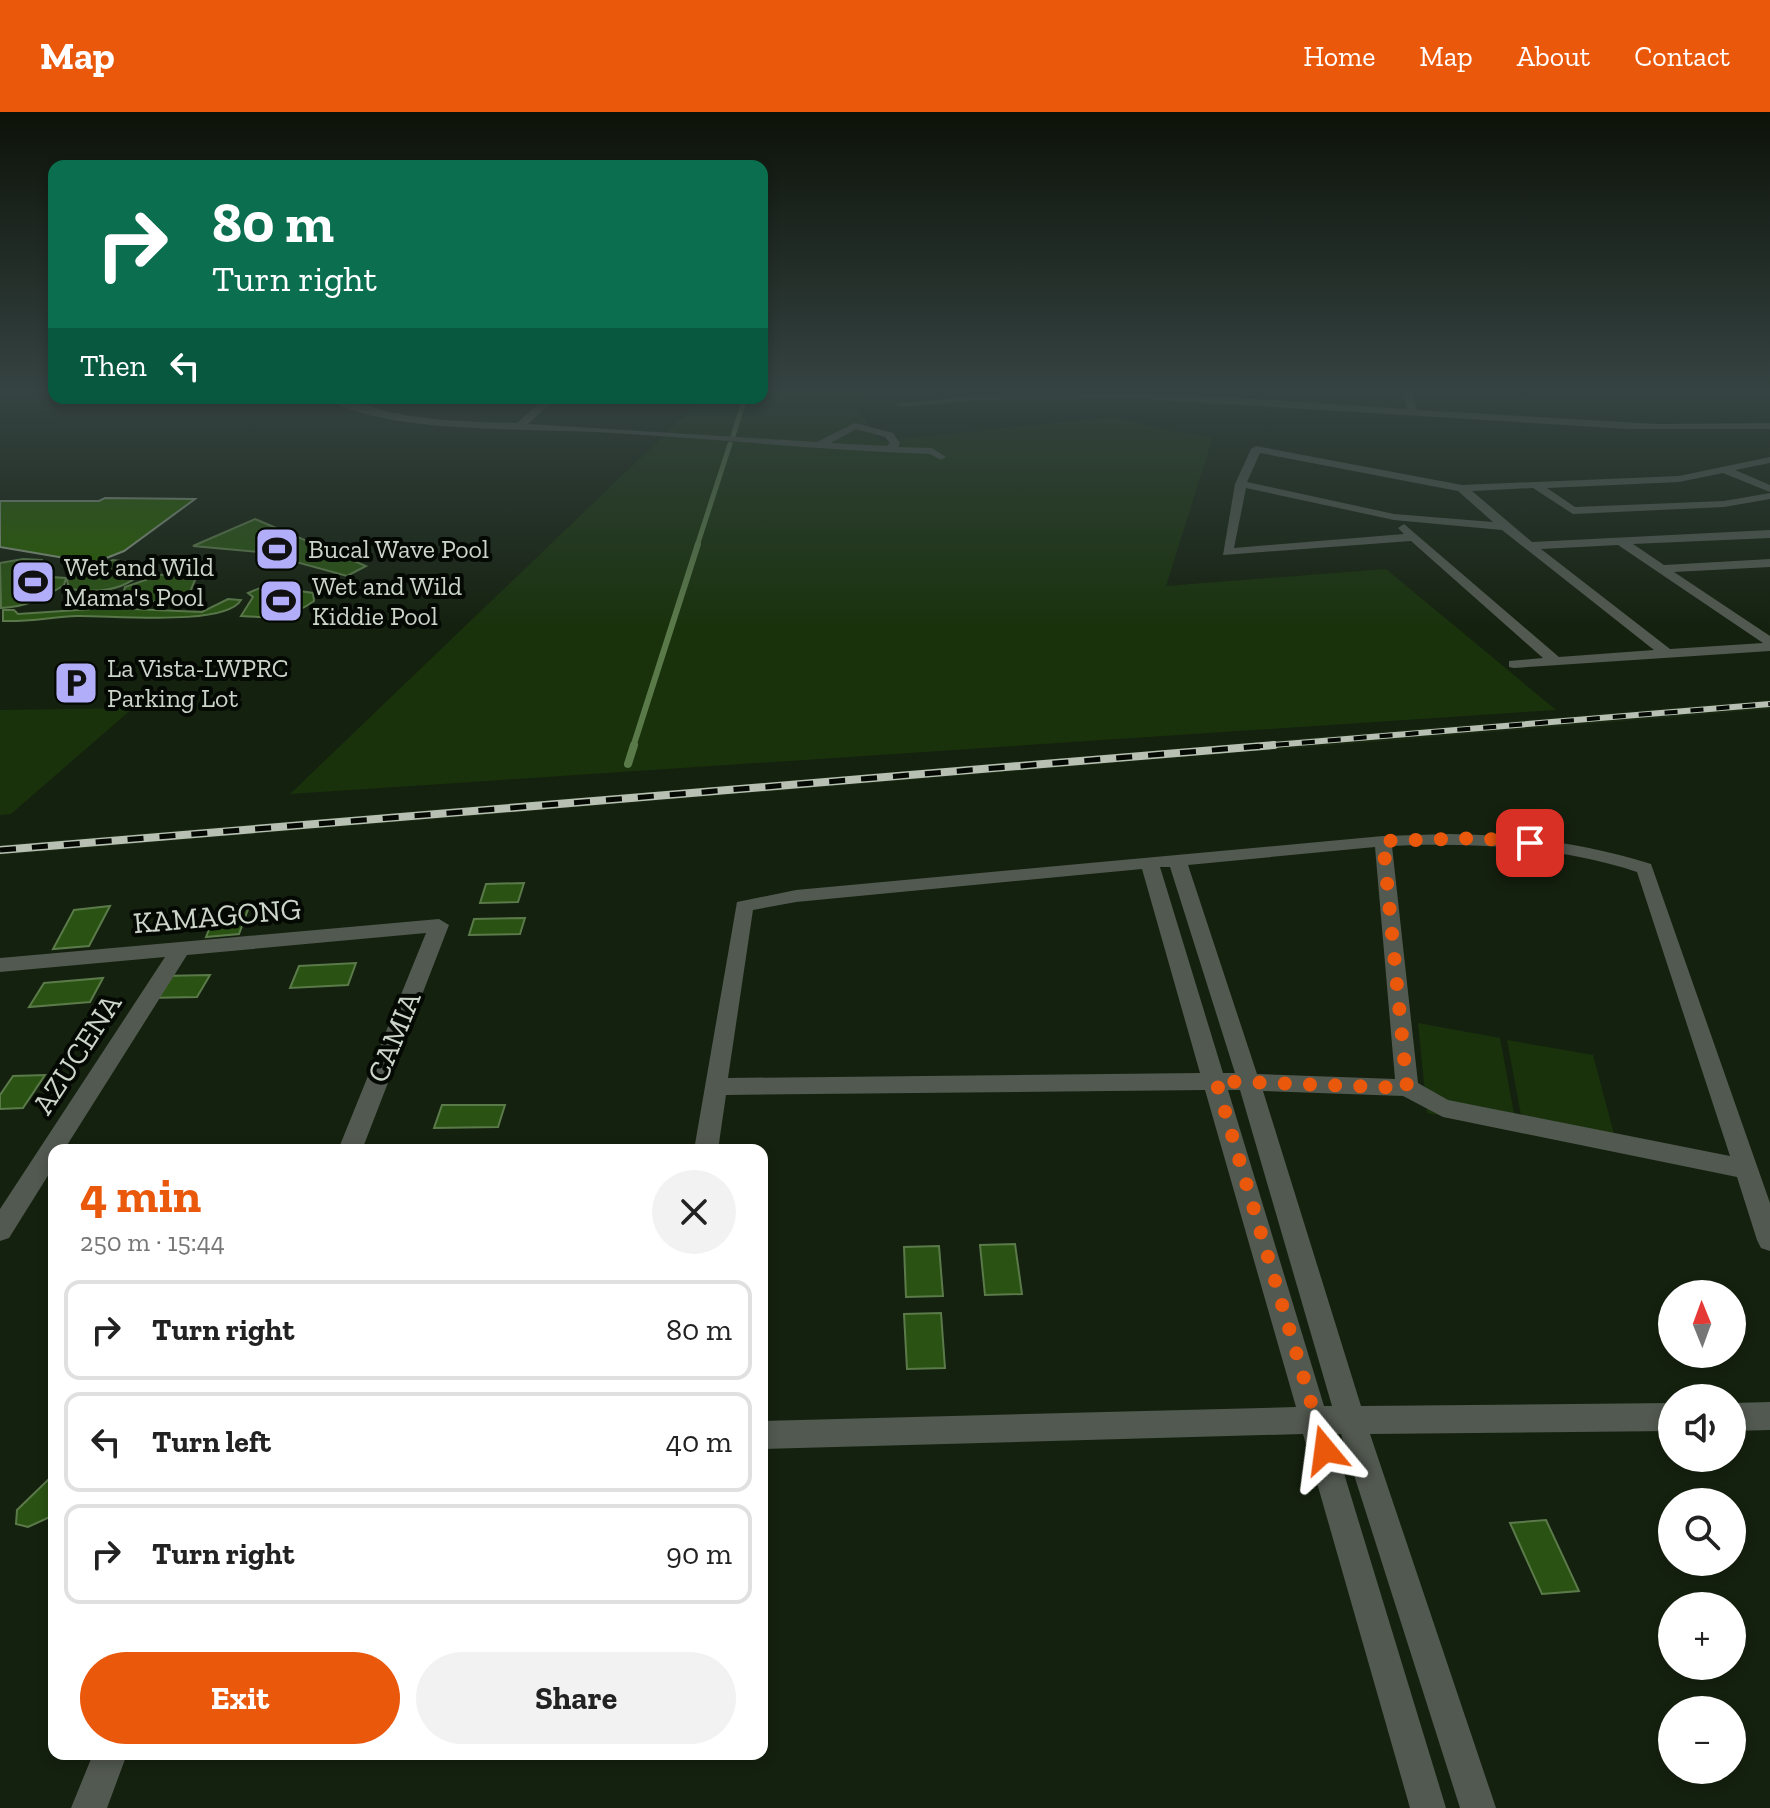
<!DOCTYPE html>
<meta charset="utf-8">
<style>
:root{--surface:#fff;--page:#f2f2f2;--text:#222;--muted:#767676;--line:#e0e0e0;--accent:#ea580c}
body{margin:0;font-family:"Zilla Slab",serif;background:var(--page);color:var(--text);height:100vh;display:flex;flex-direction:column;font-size:30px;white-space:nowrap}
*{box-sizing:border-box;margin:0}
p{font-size:26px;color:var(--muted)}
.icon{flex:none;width:44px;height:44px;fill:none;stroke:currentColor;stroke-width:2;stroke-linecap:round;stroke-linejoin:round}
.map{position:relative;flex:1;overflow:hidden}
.panel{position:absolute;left:48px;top:1032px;width:720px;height:616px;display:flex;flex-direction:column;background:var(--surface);border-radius:16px;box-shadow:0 4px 12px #0003}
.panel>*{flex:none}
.hud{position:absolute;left:48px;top:48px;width:720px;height:244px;border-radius:16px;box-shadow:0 4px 12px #0003;background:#0b6e4f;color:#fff;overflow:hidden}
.needle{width:52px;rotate:359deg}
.buttons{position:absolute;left:1658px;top:1168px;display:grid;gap:16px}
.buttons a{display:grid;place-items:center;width:88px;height:88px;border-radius:50%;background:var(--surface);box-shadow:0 4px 12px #0003;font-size:40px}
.pin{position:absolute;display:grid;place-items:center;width:68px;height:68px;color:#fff;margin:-34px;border-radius:16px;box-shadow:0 4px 12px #0006}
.me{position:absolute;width:88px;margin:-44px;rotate:344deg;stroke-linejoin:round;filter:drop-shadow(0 0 6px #0008)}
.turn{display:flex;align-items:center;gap:28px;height:168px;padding:0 32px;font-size:36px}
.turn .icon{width:104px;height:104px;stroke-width:2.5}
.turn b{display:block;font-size:56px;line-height:68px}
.then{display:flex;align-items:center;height:76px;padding:0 32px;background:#0003;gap:16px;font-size:30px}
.round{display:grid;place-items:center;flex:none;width:84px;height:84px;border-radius:42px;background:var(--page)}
.headline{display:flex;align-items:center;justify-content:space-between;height:136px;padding:0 32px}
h1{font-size:48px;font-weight:700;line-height:60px;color:var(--accent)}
.action{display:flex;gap:16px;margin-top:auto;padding:16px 32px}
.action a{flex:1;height:92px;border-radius:48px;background:var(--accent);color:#fff;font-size:32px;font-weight:700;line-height:92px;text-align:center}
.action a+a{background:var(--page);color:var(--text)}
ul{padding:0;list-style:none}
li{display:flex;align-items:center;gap:24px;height:100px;margin:0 16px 12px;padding:0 16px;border:4px solid var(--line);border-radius:16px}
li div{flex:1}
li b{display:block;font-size:30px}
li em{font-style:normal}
header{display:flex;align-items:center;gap:48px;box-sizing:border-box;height:112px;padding:0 40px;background:var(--accent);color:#fff}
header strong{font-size:38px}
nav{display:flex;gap:44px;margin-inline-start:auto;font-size:28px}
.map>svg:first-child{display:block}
.built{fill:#1a2a12}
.green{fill:#19320c}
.water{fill:#2a5313;stroke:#5b7a4a;stroke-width:2}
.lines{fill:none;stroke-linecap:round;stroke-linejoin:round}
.stream-far2{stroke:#5b7a4a;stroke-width:5}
.stream-far1{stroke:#5b7a4a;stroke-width:6}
.stream{stroke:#5b7a4a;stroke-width:8}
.building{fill:#285e00;stroke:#83937d;stroke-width:2}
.minor{fill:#525950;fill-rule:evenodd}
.rail-far1-casing{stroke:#b7c0b3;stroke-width:6}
.rail-casing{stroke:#b7c0b3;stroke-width:8}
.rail-far1{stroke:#050903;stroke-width:4;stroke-dasharray:13;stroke-linecap:butt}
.rail{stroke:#050903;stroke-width:5;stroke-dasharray:16;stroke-linecap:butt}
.route{stroke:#ea580c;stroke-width:14;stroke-dasharray:0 25.2}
.labels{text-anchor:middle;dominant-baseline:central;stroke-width:8;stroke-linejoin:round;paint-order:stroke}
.far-poi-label{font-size:26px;fill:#ccd5c9;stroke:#050903;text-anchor:start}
.street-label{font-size:30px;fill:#ccd5c9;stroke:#050903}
</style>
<header>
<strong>Map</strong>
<nav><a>Home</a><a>Map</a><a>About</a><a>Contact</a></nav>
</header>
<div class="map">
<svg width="1770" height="1696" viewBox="0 0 1770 1696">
<rect width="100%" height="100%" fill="#15210f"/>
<path class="built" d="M1770,588V597L0,743V733Z"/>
<path class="green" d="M762,280H881L859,284L857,297L880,329L1113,305L1160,317L1213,325L1166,474L1386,457L1556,598L290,682L703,286H762Z
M133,596L11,702L0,703V598Z
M1418,911L1500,926L1517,1018L1427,1001Z
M1507,928L1593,943L1618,1037L1524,1019Z"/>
<path class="water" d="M255,407L366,454L347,464L260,440L193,434Z
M23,447L42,448L51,465L66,466L64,473C44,486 26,495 1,496L0,451Z
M113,448L136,451L143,459C124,480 95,481 69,477L67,468L75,461Z
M181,461L191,462L195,468L190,480C166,490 148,493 122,486L125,475L160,463Z
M265,474L313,481L314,489C289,507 271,506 241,504L253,485L248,481Z
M228,487L241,488C225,515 110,503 77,504C52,505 29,510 3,509V498H14L18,502L108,496L202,500Z
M524,771L518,790L480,791L486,772Z
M250,792L239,822L206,825L218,795Z
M110,794L89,834L53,837L74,798Z
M525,806L520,822L469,823L474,807Z
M356,851L348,873L290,876L299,854Z
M210,863L197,885L147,886L161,864Z
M103,866L90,890L29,895L44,871Z
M45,963L23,996L0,997V983L13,964Z
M442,993H505L498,1015L434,1016Z
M1015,1132L1022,1182L985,1183L980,1133Z
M939,1134L943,1184L906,1185L904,1135Z
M941,1201L945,1256L907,1257L904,1202Z
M54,1362V1403L28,1415L16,1412L17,1398Z
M1546,1408L1579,1479L1542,1482L1510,1411Z"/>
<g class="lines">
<path class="stream-far2" d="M733,324L745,286
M697,434L730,332"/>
<path class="stream-far1" d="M633,635L698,432"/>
<path class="stream" d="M628,652L634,633"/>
</g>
<path class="building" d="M105,386L195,387L124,439L94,451L0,435V389H99Z"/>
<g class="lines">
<path class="minor" d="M1061,280L1223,285L1407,297L1402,280H1412L1417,298L1658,312L1770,311V317H1630L1142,287L981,288L900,295L895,292L981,283Z
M326,286C349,286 371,296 393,301C434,309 476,310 517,311L545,286H556L528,312L817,330L855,311L893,321L900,331L898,335L932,336L946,345L941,348L930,342C818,338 708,326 596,320C528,316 382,322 326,286ZM856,317L885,325L890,331L887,334L831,331Z
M1256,334L1462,373L1679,364L1770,345V351L1735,358L1770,373V380L1723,361L1679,370L1547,376L1575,395L1724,389L1770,381V387L1724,395L1573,402L1533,376L1472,379L1532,430L1770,418V426L1633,432L1664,453L1770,447V455L1674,460L1770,524V539L1514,556L1509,555V549L1543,546L1411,429L1223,443L1235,372L1251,337ZM1260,341L1458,379L1493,410L1394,402L1247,370ZM1246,376L1394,408L1502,418L1654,538L1559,545L1404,412L1398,416L1404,422L1234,436ZM1618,433L1763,531L1670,537L1541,437Z
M1449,722C1519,723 1585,731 1651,752L1770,1091V1139L1761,1136L1757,1128L1737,1065L1443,1005L1403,984L1263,979L1361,1294L1672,1291V1319L1370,1322L1496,1696H1460L1341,1322H1332L1446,1696H1410L1303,1322L762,1337V1309L1296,1295L1205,978L726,983L718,1038H694L737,790L796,778L1383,724ZM1416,733C1492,732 1565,736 1637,760L1730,1044L1448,988L1418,971L1392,734ZM1375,735L1395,967L1257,962L1188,753ZM1160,755H1170L1235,961H1223ZM1142,757L1200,961L728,966L753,798L796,790ZM1228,978H1240L1332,1294H1324Z
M439,807L449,813L362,1038H338L426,821L187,843L64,1038H54V1054L9,1126L0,1129V1097L165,845L0,860V846Z
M1770,1290V1318L1732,1319V1291Z
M93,1642H127L107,1696H71Z"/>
<g class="rail-far1-casing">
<path id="rail-far1" d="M1250,635L1770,592"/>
</g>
<g class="rail-casing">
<path id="rail" d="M0,738L1274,633"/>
</g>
<use href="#rail-far1" class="rail-far1"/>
<use href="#rail" class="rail"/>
</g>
<linearGradient id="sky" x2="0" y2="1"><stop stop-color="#0c1208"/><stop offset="0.54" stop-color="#354342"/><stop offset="1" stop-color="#354342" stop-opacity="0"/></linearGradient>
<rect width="1770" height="517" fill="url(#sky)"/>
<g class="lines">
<path class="route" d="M1325,1338L1216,969L1407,976L1383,729L1479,726L1530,731"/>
</g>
<defs>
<g id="stadium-square" transform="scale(2.3)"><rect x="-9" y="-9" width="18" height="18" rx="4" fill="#b2adf9" stroke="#050903"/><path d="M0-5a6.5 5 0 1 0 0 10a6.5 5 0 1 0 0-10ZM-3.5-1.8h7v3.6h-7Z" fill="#111"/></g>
<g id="parking-square" transform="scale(2.3)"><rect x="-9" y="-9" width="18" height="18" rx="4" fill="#b2adf9" stroke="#050903"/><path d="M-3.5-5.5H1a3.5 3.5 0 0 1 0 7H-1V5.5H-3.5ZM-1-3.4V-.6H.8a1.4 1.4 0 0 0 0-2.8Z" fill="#111"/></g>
</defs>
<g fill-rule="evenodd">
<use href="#stadium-square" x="277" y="437"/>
<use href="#stadium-square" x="33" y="470"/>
<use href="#stadium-square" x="281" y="489"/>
<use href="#parking-square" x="76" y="571"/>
</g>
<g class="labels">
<g class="far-poi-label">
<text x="308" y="437">Bucal Wave Pool</text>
<text x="64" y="455">Wet and Wild<tspan x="64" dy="30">Mama's Pool</tspan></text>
<text x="312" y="474">Wet and Wild<tspan x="312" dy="30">Kiddie Pool</tspan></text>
<text x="107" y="556">La Vista-LWPRC<tspan x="107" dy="30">Parking Lot</tspan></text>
</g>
<g class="street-label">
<text transform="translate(217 804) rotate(-5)">KAMAGONG</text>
<text transform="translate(394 925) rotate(-68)">CAMIA</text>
<text transform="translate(77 942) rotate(-57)">AZUCENA</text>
</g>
</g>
</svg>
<div class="buttons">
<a><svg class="needle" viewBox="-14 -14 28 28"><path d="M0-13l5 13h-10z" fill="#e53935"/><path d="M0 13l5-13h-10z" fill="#767676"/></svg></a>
<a><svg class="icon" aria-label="sound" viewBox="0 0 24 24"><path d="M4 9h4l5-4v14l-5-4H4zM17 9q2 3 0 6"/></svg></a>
<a><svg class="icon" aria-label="search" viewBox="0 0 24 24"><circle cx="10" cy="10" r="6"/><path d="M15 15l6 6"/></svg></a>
<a>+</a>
<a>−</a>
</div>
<div class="pin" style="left:1530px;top:731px;background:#d93025"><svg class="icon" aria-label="arrive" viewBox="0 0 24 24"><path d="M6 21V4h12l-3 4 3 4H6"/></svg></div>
<svg class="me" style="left:1325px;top:1338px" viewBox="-20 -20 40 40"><path d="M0-17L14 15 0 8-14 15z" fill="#ea580c" stroke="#fff" stroke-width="4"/></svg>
<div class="hud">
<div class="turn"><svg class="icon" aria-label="right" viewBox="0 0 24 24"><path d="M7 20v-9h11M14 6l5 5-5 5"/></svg><div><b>80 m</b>Turn right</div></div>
<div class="then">Then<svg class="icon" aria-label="left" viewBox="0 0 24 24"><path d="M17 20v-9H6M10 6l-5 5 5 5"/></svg></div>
</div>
<section class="panel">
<div class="headline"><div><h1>4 min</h1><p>250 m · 15:44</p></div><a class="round"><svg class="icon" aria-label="close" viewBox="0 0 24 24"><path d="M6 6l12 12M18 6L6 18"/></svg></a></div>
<ul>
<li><svg class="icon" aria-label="right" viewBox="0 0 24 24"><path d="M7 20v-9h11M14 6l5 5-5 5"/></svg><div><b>Turn right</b></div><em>80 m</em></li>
<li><svg class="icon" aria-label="left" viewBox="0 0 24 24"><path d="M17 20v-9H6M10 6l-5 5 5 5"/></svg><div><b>Turn left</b></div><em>40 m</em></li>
<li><svg class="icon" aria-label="right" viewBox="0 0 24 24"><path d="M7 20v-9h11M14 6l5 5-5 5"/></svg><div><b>Turn right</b></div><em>90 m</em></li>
</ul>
<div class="action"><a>Exit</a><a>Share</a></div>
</section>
</div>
